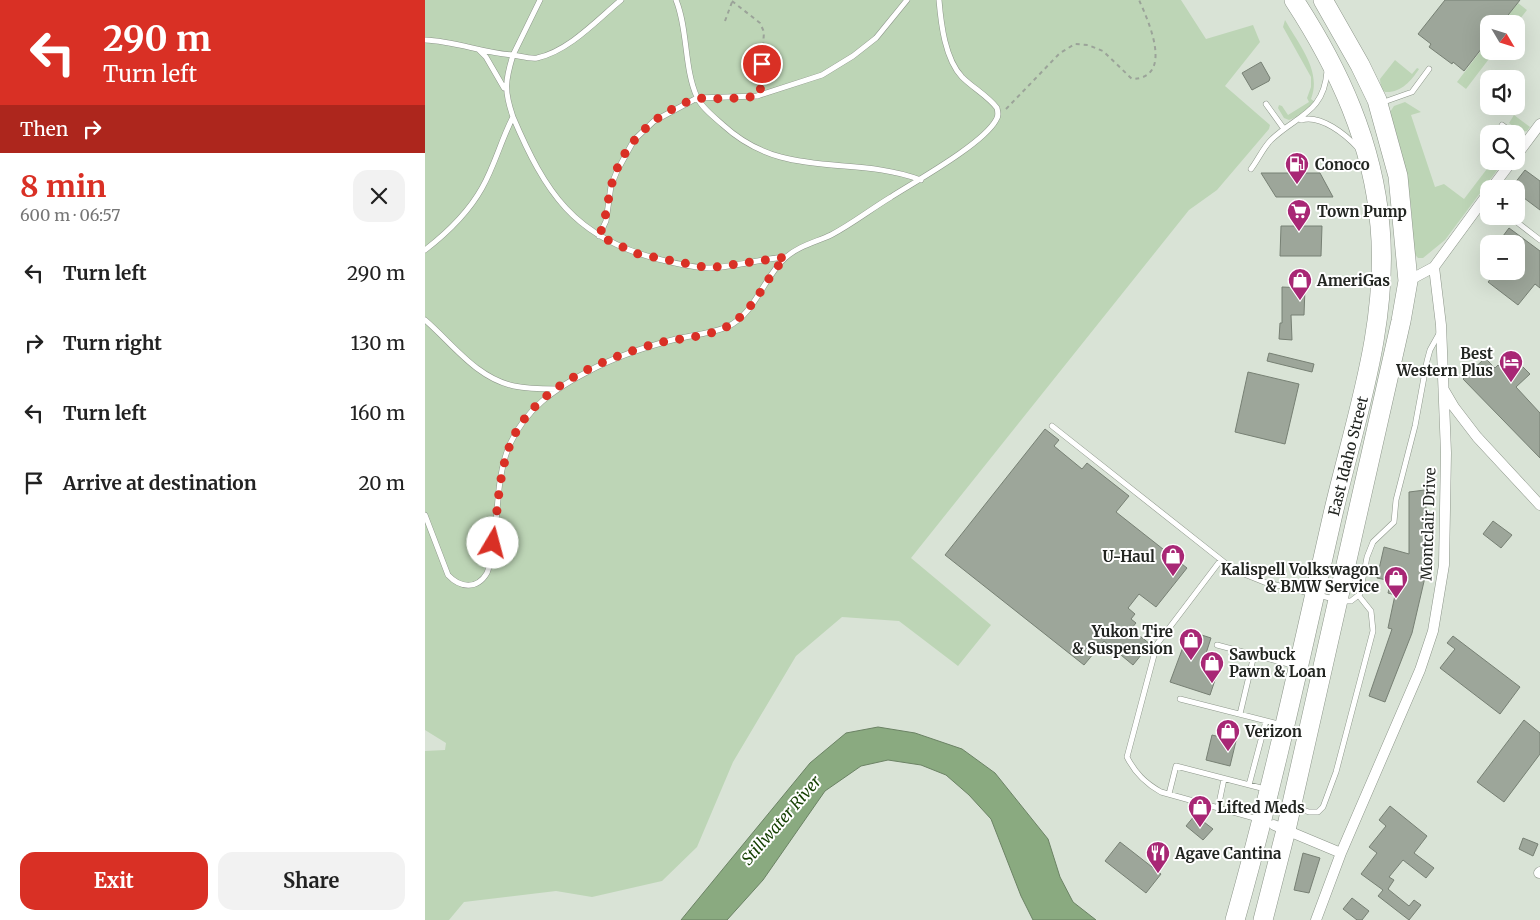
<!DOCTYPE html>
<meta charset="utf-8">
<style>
:root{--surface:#fff;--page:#f2f2f2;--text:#222;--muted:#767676;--accent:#d93025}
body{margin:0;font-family:Merriweather,serif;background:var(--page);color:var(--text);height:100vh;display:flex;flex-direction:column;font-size:19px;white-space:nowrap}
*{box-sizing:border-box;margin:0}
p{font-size:16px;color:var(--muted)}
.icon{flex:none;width:28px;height:28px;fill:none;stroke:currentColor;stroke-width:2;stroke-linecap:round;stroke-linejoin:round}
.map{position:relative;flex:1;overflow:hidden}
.side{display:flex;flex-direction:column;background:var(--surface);width:425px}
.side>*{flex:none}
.top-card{background:#d93025;color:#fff;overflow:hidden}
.needle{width:32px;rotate:128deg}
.fabs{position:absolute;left:1055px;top:15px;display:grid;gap:10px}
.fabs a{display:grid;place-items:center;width:45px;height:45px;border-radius:10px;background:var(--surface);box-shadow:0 5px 20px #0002;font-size:25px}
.pin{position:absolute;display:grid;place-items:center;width:42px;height:42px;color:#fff;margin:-21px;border:2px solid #fff;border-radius:50%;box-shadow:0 1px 5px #0007}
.me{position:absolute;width:55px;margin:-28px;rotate:8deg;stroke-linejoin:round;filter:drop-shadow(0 0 4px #0008)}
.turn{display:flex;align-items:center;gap:18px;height:105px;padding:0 20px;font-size:22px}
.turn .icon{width:65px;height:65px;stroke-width:2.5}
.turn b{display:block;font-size:35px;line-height:42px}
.then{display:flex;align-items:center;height:48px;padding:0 20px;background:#0003;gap:10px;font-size:19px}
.round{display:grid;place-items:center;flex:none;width:52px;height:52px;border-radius:15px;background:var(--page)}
.head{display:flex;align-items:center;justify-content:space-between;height:85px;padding:0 20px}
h1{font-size:30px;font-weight:700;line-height:38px;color:var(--accent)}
.button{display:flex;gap:10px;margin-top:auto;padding:10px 20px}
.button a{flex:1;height:58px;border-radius:15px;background:var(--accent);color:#fff;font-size:20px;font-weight:700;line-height:58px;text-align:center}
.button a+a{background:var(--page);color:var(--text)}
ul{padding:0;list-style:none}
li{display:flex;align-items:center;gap:15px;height:70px;padding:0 20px}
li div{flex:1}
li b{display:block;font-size:19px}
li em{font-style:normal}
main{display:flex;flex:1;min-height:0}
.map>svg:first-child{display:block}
.green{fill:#bdd5b6}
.water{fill:#8aaa80;stroke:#6b8264}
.building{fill:#9da69a;stroke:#778074}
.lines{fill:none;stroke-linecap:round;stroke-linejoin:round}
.lane-casing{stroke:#8d968a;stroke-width:6}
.street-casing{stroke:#8d968a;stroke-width:11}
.highway-casing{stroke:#8d968a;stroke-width:20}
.path{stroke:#9ba399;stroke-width:2;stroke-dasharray:4 4;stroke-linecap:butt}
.lane{stroke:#fff;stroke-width:5}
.street{stroke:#fff;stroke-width:10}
.highway{stroke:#fff;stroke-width:19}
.route{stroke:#d93025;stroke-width:9;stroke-dasharray:0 16.2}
.labels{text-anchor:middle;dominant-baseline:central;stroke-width:4;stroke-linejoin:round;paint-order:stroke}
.poi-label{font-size:15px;font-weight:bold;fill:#222521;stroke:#fff;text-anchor:start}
.street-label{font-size:15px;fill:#222521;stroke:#fff}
.water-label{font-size:16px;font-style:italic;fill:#143f01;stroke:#fff}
</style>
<main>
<section class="side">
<div class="top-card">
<div class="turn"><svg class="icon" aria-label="left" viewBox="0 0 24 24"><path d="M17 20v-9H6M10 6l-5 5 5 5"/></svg><div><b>290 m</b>Turn left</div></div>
<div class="then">Then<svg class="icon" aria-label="right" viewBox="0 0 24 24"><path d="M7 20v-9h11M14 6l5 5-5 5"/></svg></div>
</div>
<div class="head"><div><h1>8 min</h1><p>600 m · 06:57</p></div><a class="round"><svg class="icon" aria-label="close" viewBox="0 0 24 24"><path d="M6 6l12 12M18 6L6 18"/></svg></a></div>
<ul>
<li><svg class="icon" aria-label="left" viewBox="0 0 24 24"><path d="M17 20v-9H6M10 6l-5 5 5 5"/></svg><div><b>Turn left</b></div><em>290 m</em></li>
<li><svg class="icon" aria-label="right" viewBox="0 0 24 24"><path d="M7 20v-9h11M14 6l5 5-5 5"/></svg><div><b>Turn right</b></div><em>130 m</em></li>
<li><svg class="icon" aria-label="left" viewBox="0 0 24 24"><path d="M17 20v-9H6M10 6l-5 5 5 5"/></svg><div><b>Turn left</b></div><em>160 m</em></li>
<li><svg class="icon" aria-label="arrive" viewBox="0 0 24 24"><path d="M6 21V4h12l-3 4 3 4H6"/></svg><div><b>Arrive at destination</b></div><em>20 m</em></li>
</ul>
<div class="button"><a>Exit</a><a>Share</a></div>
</section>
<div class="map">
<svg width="1115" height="920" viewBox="0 0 1115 920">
<rect width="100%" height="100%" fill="#d9e3d6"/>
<path class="green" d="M0,0H756L781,39L828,25L835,42L800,86L845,125L844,129L792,190L764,210L486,558L566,625L533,666L474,621L417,617L371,656L308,762L272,847L237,881L167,897L131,891L39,902L24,920H0V751L20,750L21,743L0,730Z
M1093,3L1102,10L1091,24H1076Z
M860,20C874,45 897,71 886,99L890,102L879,114L864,120L859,118L853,108L854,105L857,106L863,115L884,102L882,98L886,87V77L858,27Z
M1064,40V51H1070L1041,89L1032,82Z
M970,60L987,74L992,68L994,69C986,81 976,93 960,92L956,89L955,79Z
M980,102L996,112L986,115L1010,187L1019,184L1039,199L1068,161H1079L1020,240L998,258H993C985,250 988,230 987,220C985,183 976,147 965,112L969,106Z
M1089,115L1105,127L1102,131L1096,132L1084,123Z"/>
<path class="water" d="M453,727L490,733L537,749L570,773L623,839L635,877L648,902L671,920H608L596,896L566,819L544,795L521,775L496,765L463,760L436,766L400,791L338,880L302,920H256L385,763L421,733Z"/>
<path class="building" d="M1020,0H1095L1076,24H1064V39L1039,71L1028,62L1027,64L1004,47L1006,44L993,34Z
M836,62L845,78L844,81L827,90L817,73Z
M1100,170L1115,181V210L1091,192V189L1086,188Z
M836,173H895L908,197H851Z
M856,226H897L896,256H855Z
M1084,228L1115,251V288L1110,284L1093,305L1063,282L1072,271H1091V244H1072Z
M857,287L880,288L879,315H866L867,340L854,339L855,323H857Z
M844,353L889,364L887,372L842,361Z
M1060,358L1070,368L1073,365L1084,377L1096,365L1105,374L1091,387L1115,413V458L1038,379Z
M823,372L874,384L860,444L810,432Z
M620,429L634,440L629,446L657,469L662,463L704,496L691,512L762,568L731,607L714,594L703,608L710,614L706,619L711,623L706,629L725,644L708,665L679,641L659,665L520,555Z
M1000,490L1004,560L987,633L960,702L944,696L967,629L963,628L970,595L963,593L966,581L952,578L959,547L984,554V492Z
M1068,521L1087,535L1076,548L1058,534Z
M764,631L786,638L776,669L792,674L785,695L745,682Z
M1028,636L1095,687L1075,714L1015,668L1030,649L1022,643Z
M1099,720L1115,733V754L1079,802L1052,782Z
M787,735L811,741L805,766L781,760Z
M965,806L1002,836L989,853L1009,868L1001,878L978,860L964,877L969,880L963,889L984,906L989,900L996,905L984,920L953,896L958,890L936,874L952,853L944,847L961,826L954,820Z
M770,815L788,829L778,840L761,826Z
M1098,838L1113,844L1108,856L1094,849Z
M695,842L736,874L721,893L680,861Z
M878,853L895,858L884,893L869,890Z
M927,898L944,911L937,920H932L918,909Z"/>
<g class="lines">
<g class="lane-casing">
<path id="lane" d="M251,0C263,29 259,69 272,97C276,107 289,117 298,125C359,181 426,154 496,180
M0,40C30,41 58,53 88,55L115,0
M54,50L61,57L79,88
M956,103L987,92L1004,69
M841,104L859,129
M88,117C120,192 149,238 233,259C249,263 268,268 285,268C310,267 335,259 360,257
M876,120C896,114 921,135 933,148
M1077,125L1089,134
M826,169C833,160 838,148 846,140C872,115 899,113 902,71
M1084,216L1115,240
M174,236L181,221L186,186L192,171L209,140L229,121L272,98L332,96L397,75L428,56L451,38L482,0
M0,250C22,233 43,213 57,188C70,165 76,140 88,117C79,91 80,81 88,55C95,56 105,59 112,58C144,51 172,20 196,0
M0,320C27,343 51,378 89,386C103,389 117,389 131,389
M627,426L809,570L839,582L909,599
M0,515L23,575C35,588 52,590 62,573C66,563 67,552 69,542C73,511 72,473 85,444C101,409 129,389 162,372C191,356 223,346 255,338C270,335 287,333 302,327C331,313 338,278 360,258C373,246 391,242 406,235C427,224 446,209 466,197C491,181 558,144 571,120C574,116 573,112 572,108C563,96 548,88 537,77C520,59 516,24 514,0
M795,561L732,644L702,757C710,773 720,783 736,792L833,819
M918,601H926L935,594L942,557L948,542L969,522L971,500L990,426L1002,361L1005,350L1015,332
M792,645L871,666
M755,699L857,725
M815,714L829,655
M824,785L841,721
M744,794L751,766L840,789
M869,807L884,812H893L898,807L911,772L948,631L946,611L934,596
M793,808L799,779"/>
</g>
<g class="street-casing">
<path id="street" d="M1091,156L1115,124
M1066,189L1087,161
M983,281L1009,267
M1019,390L1029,407L1052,437L1115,505
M849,825L916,853
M1114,873L1115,872
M891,920L916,853L995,670L1008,631L1019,565L1021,453L1016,325L1009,267L1064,192"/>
</g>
<g class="highway-casing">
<path id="highway" d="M810,920C848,786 877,650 908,514C930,419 964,325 955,226C948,143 914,69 869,0
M838,920L861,830L976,321L983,281L973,176L952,100L935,65L898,0"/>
</g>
<path class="path" d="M307,1L335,23L339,32L335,88
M300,21L307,2
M581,109L635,53L650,44L663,45L678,51L707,79C749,78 724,22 714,0"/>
<use href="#lane" class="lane"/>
<use href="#street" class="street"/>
<use href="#highway" class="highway"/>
</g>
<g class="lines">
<path class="route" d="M68,543C73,511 73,476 85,445C106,389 175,360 229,344C252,338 288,337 306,324C332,307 340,278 361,257L284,268L213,254L174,236C181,220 182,204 186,187C196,145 229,113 270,99C274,97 280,99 285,99C302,98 319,99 335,95L337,64"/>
</g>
<defs>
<g id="fuel-pin" transform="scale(1.25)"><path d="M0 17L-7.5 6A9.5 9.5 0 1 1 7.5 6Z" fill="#a82775" stroke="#fff"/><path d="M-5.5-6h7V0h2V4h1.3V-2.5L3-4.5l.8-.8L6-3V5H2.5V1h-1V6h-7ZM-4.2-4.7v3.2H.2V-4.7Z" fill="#fff"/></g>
<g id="supermarket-pin" transform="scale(1.25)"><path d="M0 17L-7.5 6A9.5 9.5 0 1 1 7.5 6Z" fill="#a82775" stroke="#fff"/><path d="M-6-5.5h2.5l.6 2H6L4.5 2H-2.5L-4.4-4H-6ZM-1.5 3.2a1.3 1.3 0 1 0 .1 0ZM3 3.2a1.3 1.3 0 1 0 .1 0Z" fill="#fff"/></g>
<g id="shop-pin" transform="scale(1.25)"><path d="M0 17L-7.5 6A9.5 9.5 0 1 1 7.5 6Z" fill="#a82775" stroke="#fff"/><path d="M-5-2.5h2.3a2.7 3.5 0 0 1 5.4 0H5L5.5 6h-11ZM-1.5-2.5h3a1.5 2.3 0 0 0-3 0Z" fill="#fff"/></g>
<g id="hotel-pin" transform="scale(1.25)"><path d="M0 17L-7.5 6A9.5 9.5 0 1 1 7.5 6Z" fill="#a82775" stroke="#fff"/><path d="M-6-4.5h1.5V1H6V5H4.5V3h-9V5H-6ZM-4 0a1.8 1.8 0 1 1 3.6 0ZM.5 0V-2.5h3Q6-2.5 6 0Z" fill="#fff"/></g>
<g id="restaurant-pin" transform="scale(1.25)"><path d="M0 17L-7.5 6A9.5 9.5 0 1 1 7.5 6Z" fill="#a82775" stroke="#fff"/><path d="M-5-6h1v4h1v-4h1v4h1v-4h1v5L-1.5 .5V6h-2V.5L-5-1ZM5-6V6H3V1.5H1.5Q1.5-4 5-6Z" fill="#fff"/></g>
</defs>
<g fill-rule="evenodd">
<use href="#fuel-pin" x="872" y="164"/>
<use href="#supermarket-pin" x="874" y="211"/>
<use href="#shop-pin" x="875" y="280"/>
<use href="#hotel-pin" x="1086" y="362"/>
<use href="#shop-pin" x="748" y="556"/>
<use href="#shop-pin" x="971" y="578"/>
<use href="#shop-pin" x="766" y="640"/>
<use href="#shop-pin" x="787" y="663"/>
<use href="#shop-pin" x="803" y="731"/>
<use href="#shop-pin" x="775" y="807"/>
<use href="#restaurant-pin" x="733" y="853"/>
</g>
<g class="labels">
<g class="poi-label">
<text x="890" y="164">Conoco</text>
<text x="892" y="211">Town Pump</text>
<text x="892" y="280">AmeriGas</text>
<text x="1068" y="353" text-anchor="end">Best<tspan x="1068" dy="17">Western Plus</tspan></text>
<text x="730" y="556" text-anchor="end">U-Haul</text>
<text x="954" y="569" text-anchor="end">Kalispell Volkswagon<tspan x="954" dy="17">&amp; BMW Service</tspan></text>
<text x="748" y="631" text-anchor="end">Yukon Tire<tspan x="748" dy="17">&amp; Suspension</tspan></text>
<text x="804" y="654">Sawbuck<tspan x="804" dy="17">Pawn &amp; Loan</tspan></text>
<text x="820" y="731">Verizon</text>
<text x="792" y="807">Lifted Meds</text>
<text x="750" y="853">Agave Cantina</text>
</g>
<g class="street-label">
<text transform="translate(923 456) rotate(-76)">East Idaho Street</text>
<text transform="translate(1003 524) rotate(-88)">Montclair Drive</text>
</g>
<g class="water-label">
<text transform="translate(356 820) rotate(-49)">Stillwater River</text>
</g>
</g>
</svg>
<div class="fabs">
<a><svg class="needle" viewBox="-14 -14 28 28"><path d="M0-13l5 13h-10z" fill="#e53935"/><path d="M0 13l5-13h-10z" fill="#767676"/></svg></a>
<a><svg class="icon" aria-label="sound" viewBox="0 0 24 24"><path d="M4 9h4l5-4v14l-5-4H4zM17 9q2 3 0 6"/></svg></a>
<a><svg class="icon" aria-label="search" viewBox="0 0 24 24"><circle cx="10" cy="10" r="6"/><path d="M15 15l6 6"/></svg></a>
<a>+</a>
<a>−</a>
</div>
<div class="pin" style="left:337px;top:64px;background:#d93025"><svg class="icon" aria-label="arrive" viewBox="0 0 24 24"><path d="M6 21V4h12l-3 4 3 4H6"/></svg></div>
<svg class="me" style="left:68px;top:543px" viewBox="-20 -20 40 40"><circle r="19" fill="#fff"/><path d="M0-13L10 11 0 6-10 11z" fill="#d93025"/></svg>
</div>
</main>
